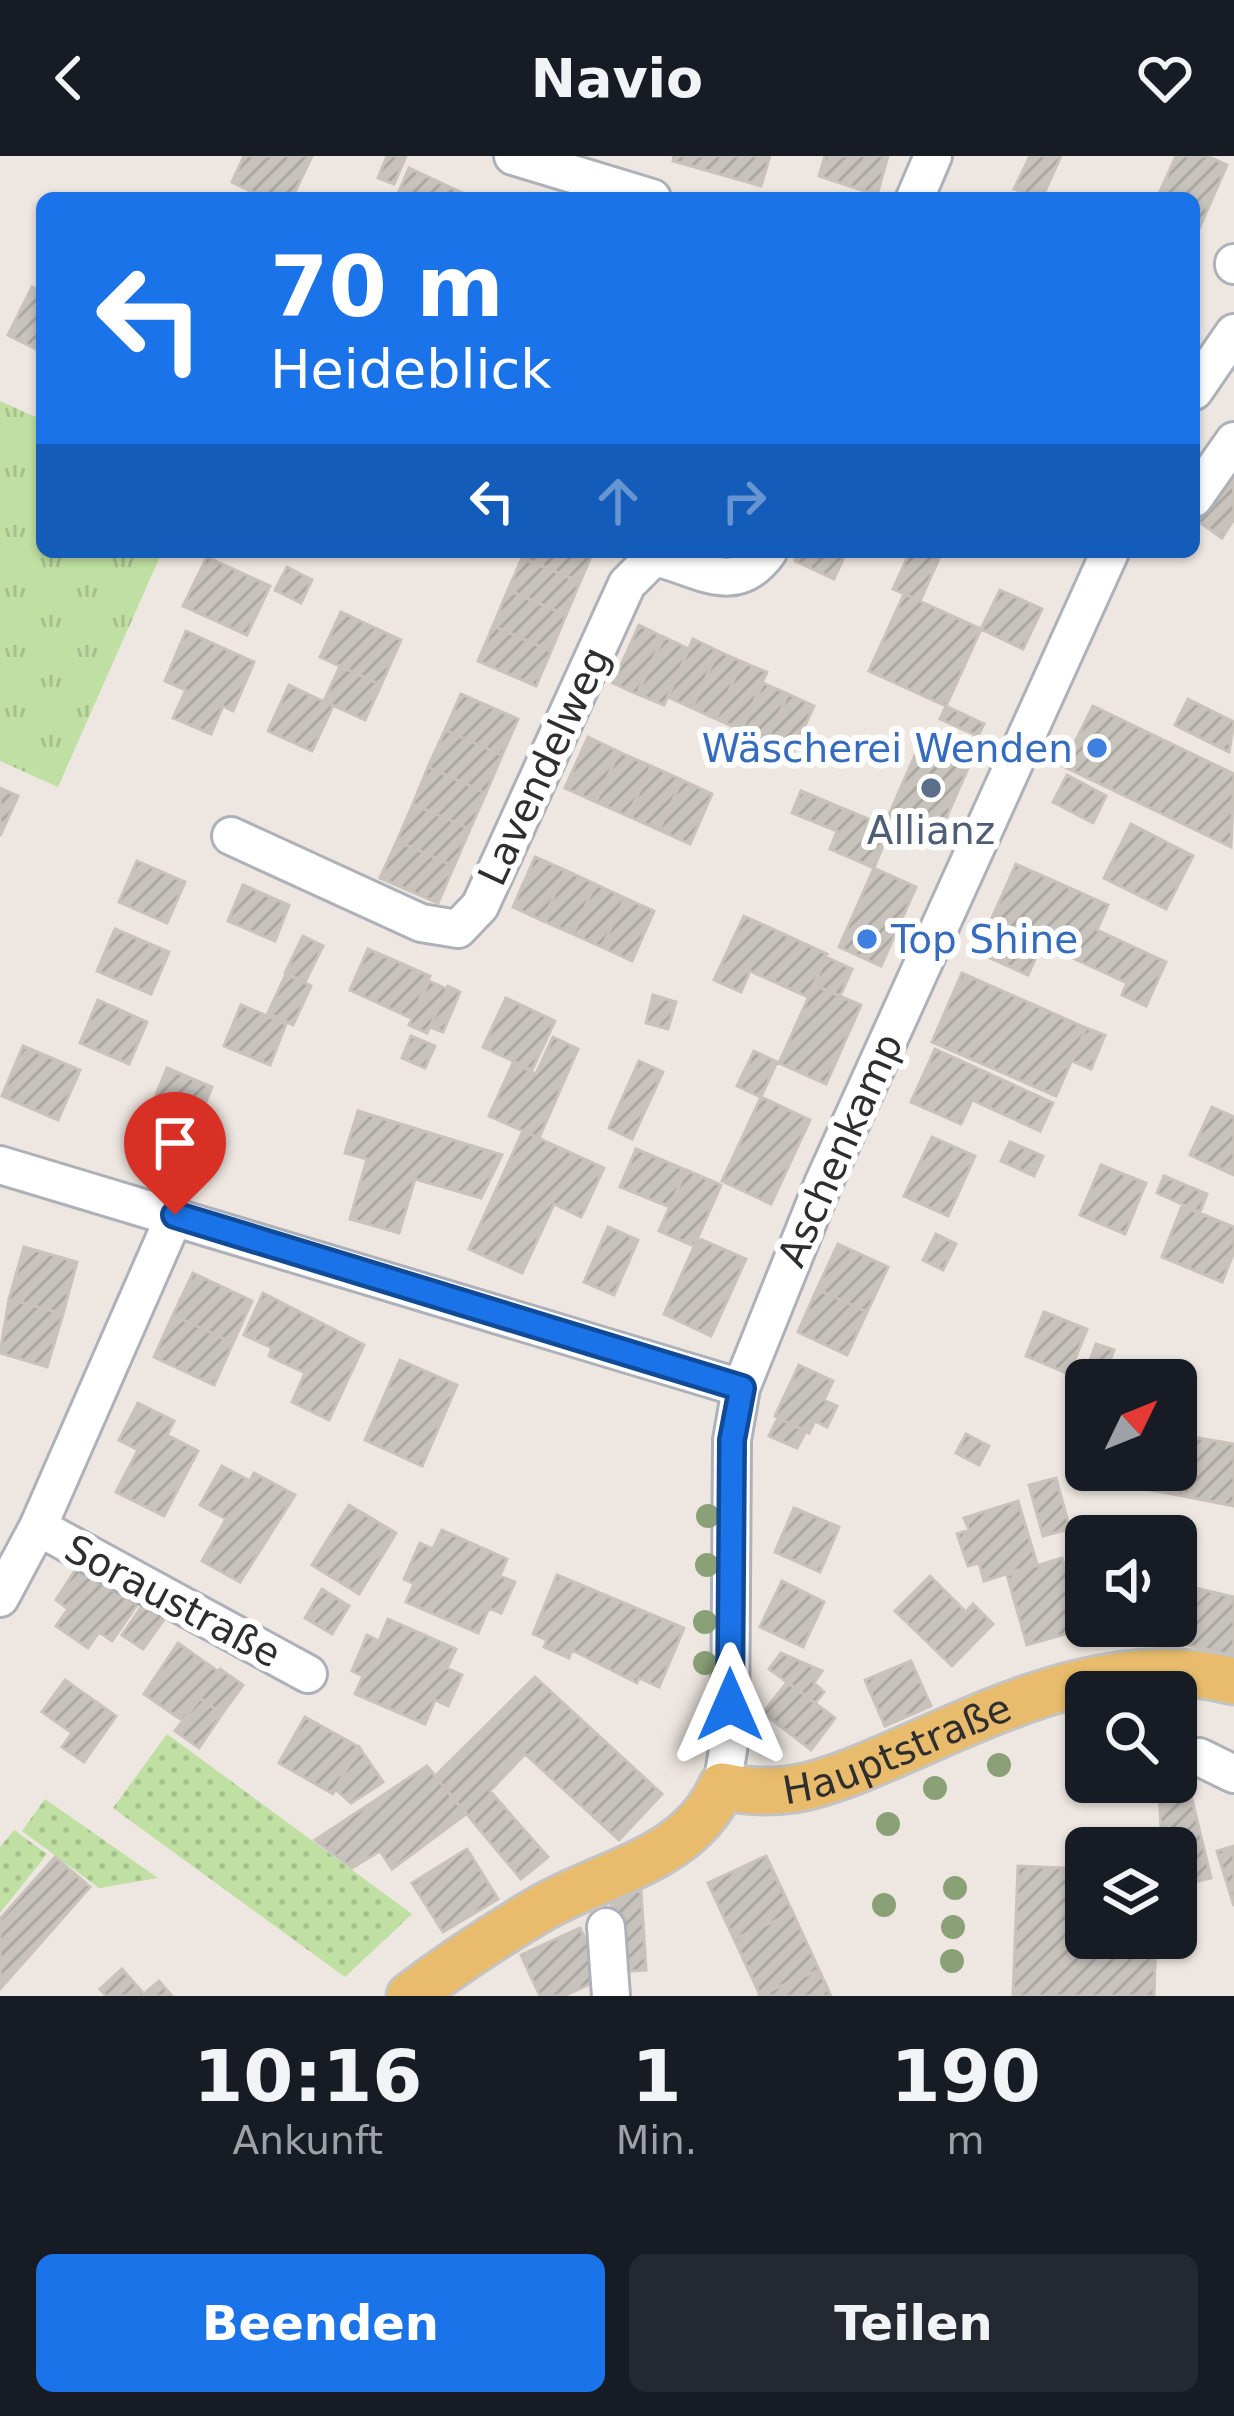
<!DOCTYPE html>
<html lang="de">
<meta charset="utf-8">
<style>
:root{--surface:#171b24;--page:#242831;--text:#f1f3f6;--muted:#9ea1a6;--accent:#1a73e8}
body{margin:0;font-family:"DejaVu Sans",sans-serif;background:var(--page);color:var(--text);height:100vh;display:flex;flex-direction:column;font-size:45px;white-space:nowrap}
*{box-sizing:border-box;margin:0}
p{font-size:39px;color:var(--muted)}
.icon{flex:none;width:66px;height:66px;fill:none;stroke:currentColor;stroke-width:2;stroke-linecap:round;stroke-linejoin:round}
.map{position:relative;height:1840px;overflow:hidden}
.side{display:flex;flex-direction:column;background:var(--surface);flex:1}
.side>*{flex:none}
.top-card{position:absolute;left:36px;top:36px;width:1164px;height:366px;border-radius:18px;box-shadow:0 3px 9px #0004;background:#1a73e8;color:#fff;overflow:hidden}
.needle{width:78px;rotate:47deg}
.controls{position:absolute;left:1065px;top:1203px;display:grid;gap:24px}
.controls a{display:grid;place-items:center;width:132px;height:132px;border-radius:18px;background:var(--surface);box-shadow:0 3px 9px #0004;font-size:60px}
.pin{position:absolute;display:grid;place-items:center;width:102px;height:102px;color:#fff;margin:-123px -51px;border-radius:50% 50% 50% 0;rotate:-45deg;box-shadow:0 0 12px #0007}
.pin .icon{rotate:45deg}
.me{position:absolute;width:132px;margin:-66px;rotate:0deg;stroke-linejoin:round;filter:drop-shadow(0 0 9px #0008)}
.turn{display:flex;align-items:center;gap:42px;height:252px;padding:0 36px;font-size:54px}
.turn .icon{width:156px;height:156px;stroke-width:2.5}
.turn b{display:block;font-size:84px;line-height:102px}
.lanes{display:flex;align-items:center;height:114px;padding:0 36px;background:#0003;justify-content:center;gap:60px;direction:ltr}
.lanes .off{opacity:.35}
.eta{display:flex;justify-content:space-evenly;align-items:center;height:204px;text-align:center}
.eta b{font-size:72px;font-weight:800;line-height:84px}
.cta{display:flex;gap:24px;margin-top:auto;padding:24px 36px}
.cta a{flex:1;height:138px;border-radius:18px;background:var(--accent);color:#fff;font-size:48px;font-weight:800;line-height:138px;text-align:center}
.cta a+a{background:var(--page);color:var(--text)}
header{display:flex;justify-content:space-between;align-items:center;height:156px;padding:0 36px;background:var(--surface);font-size:54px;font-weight:800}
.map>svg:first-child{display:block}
.grass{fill:url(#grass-dots)}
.park{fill:url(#park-tufts)}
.building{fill:url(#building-hatch);stroke:#c9c2bb;stroke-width:3}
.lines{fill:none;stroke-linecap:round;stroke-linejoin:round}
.minor-casing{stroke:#aeb1b9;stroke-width:42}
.major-casing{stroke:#c4c4c4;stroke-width:51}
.minor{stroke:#fff;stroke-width:36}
.major{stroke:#e8bc6c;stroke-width:45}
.tree{fill:#8aa177}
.route-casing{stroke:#114b97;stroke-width:30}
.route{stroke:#1a73e8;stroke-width:21}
.shop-dot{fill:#3f7fe0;stroke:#fff;stroke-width:4.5}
.service-dot{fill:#5c6f8a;stroke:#fff;stroke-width:4.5}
.labels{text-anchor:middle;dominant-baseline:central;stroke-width:12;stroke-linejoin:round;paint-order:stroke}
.shop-label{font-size:39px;fill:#366cbe;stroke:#fff;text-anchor:end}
.street-label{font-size:39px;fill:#2e2e2e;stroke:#fff}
.service-label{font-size:39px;fill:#4e5e75;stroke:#fff}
</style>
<header><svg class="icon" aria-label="back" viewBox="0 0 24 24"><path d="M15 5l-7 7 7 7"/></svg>Navio<svg class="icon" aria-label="heart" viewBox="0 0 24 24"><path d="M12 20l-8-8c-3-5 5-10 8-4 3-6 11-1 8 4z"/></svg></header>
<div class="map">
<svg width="1234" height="1840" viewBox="0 0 1234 1840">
<defs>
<pattern id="grass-dots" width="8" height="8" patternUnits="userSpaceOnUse" patternTransform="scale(3)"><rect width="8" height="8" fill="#bfe0a2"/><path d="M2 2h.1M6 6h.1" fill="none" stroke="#a4c08c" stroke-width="1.8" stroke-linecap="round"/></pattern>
<pattern id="park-tufts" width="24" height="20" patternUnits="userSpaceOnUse" patternTransform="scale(3)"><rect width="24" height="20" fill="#bfe0a2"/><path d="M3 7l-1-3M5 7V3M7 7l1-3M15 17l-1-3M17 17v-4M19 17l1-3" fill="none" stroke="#a4c08c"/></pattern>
<pattern id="building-hatch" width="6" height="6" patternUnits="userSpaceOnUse" patternTransform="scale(3)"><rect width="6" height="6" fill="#c7c2bc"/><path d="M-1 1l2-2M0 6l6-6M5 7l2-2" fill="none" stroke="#aba7a2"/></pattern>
</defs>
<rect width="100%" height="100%" fill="#eee7e1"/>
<path class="grass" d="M167,1578L412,1758L345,1821L113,1652Z
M45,1643L158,1722L99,1732L22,1675Z
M14,1674L47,1698L0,1757V1691Z"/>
<path class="park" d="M0,245L42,264V396H162L58,631L0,605Z"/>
<path class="building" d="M244,0H312L292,42H264L232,26Z
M387,0H406L394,28L378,22Z
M674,0H770L761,30L673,5Z
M825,0H888L877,39L819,20Z
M1030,0H1061L1042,42L1014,33Z
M1176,0H1207L1227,9L1195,82L1194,42H1157Z
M409,12L467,39L466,42H396Z
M32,131L42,136V196L8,179Z
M1233,313L1234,363L1222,382L1198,365Z
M524,396H593L580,426L522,402Z
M798,396H839L845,399L834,423L795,405Z
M910,396H942L920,445L893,433Z
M207,401L270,430L247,479L183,450Z
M522,402L580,426L566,459L508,434Z
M287,411L312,424L301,447L275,434Z
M508,434L566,459L551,495L493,470Z
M1000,434L1042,453L1023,493L981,473Z
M904,438L981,473L946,550L869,515Z
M341,456L401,484L381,529L320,501Z
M639,469L663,481L637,538L613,527Z
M493,470L551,495L536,530L478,505Z
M186,475L254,506L233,555L223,550L211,578L173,562L186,534L165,525Z
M664,481L689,493L664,549L637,538Z
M693,483L718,495L692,552L668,541Z
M718,495L742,506L716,563L692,552Z
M742,506L767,516L741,574L716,563Z
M340,510L381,529L365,564L324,545Z
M763,527L788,538L762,595L737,584Z
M289,529L333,550L312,595L268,575Z
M461,538L518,563L502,599L445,574Z
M788,538L814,550L788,607L762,595Z
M1188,543L1234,566L1229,596L1175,569Z
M946,550L984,568L978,580L940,563Z
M1093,550L1234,618L1231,691L1063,610Z
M445,574L502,599L486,637L428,611Z
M588,581L619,596L596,646L565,632Z
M923,581L972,603L937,683L888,661Z
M619,596L651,610L628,660L596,646Z
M651,610L682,624L659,674L628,660Z
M428,611L486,637L470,673L413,648Z
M1067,619L1106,640L1093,667L1053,646Z
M682,624L712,638L690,688L659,674Z
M0,632L18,640L0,680Z
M801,635L890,672L874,712L830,693L837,675L792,657Z
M413,648L470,673L454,710L397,685Z
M1131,668L1193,700L1166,753L1104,722Z
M397,685L454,710L438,747L380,722Z
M535,701L565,714L543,765L513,751Z
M137,705L185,726L167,767L119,746Z
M1016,708L1108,749L1097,774L1166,806L1146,850L1122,839L1127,827L1042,788L1028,819L977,796Z
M874,712L916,731L881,810L839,791Z
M565,714L595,728L573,778L543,765Z
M595,728L625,742L602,791L573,778Z
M243,729L289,749L275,785L228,765Z
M625,742L654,755L632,805L602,791Z
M744,760L827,798L808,841L750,815L741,836L714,824Z
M115,773L169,796L151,838L97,815Z
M303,780L323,790L305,826L285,817Z
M368,793L430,820L411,862L350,834Z
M826,801L852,813L840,840L814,829Z
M962,817L1086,872L1056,940L932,886Z
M286,818L311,830L293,869L268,857Z
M429,825L447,833L427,877L409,869Z
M814,829L861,849L826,928L779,907Z
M448,830L460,836L443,876L430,871Z
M653,839L676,846L668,873L646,867Z
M506,842L555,865L532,914L483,891Z
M98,844L147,866L129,908L80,887Z
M241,849L286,868L270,909L224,890Z
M1086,872L1105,879L1091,913L1072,905Z
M411,880L435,890L425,912L402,902Z
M553,881L578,893L539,982L489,960L513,907L536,918Z
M23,890L80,914L58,964L2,940Z
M935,893L1053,947L1040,975L972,944L961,968L911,946Z
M754,895L777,906L761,941L737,930Z
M639,905L663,916L632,983L609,972Z
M167,912L212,931L194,975L149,956Z
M761,941L810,964L771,1048L722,1025Z
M1212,951L1234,961V1019L1190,999Z
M358,955L502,999L481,1042L415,1023L399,1077L350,1063L367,1003L345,997Z
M523,975L604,1012L581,1061L554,1048L522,1117L469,1093Z
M932,981L975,1000L948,1060L904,1040Z
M1010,986L1043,1000L1034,1020L1001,1005Z
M636,993L686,1014L670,1051L620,1031Z
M1101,1009L1146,1027L1125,1078L1080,1059Z
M686,1014L721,1029L694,1090L659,1075Z
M1164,1020L1207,1038L1200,1056L1157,1037Z
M1182,1050L1234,1071V1096L1222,1126L1162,1101Z
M608,1071L638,1084L614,1139L584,1126Z
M936,1078L956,1088L943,1114L923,1104Z
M698,1082L746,1103L711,1180L664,1158Z
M838,1088L888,1111L867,1156L817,1133Z
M24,1091L77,1106L63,1158L9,1143Z
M193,1117L252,1145L233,1187L173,1159Z
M817,1133L867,1156L847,1199L798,1176Z
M263,1137L364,1189L329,1264L292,1246L305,1217L269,1200L272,1192L244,1179Z
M9,1143L63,1158L47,1211L0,1197Z
M1044,1156L1087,1173L1069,1218L1026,1200Z
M173,1159L233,1187L214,1229L154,1201Z
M1096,1188L1114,1194L1103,1224L1084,1221Z
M400,1204L457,1229L422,1310L365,1284Z
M799,1209L833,1225L824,1244L837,1250L827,1271L815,1265L809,1277L775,1260Z
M138,1247L174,1265L167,1279L198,1295L164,1360L116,1336L138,1294L119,1284Z
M778,1262L806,1275L797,1292L769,1280Z
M1176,1277L1193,1281L1183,1340L1124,1329L1127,1314H1176Z
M966,1278L989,1290L979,1309L956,1297Z
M1193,1281L1234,1288V1350L1183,1340Z
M222,1310L250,1325L254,1317L295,1339L240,1426L202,1405L226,1363L200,1349Z
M1056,1322L1070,1373L1043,1380L1029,1329Z
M1018,1345L1037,1408L984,1425L979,1407L968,1410L957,1378L969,1374L964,1362Z
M349,1349L396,1377L359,1438L312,1409Z
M794,1352L839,1371L820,1416L775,1396Z
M442,1374L507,1403L500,1420L515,1426L501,1457L489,1452L478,1477L406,1446L414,1428L404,1423L420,1387L433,1393Z
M1062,1402L1083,1473L1027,1489L1007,1419Z
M76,1413L137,1449L112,1485L99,1476L88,1492L56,1470L68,1453L56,1444Z
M557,1419L684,1472L659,1531L639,1522L637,1527L572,1494L569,1502L544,1491L547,1484L533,1478Z
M930,1420L966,1456L973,1448L993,1468L952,1510L895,1455Z
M782,1425L824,1446L803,1491L760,1471Z
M1183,1429L1234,1441V1500L1170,1485Z
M322,1433L349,1450L332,1478L305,1462Z
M144,1447L165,1462L143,1493L122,1479Z
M388,1463L456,1493L447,1512L462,1519L448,1550L435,1544L425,1568L355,1538L363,1520L352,1515L367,1479L379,1485Z
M178,1487L219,1516L183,1565L144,1538Z
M781,1497L822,1515L814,1527L824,1536L815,1547L769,1513Z
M911,1505L931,1550L885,1570L865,1524Z
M220,1513L243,1529L222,1558L200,1542Z
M535,1521L662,1638L619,1684L525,1598L490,1635L548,1701L521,1723L435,1620Z
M65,1524L116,1560L84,1606L62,1591L72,1577L42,1556Z
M787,1526L835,1562L811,1594L763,1557Z
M200,1542L222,1558L199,1592L175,1575Z
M305,1561L359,1591L333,1638L279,1607Z
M1176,1566L1191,1572L1176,1615Z
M359,1591L383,1626L351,1647L335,1633Z
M427,1610L466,1658L392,1713L380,1695L352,1712L315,1684Z
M1188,1627L1211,1722L1182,1729L1176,1692H1162L1159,1634Z
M1234,1690V1750L1217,1695Z
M467,1693L498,1743L443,1776L412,1727Z
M766,1700L793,1757L734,1783L708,1727Z
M55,1701L90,1731L0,1833V1763Z
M1018,1710L1086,1713V1782H1156L1154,1840H1013Z
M641,1734L646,1814L616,1816L611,1745Z
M793,1757L819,1814L760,1839L734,1783Z
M580,1772L603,1822L564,1840H540L521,1799Z
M122,1813L144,1838L159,1825L172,1840H106L100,1833Z
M819,1814L831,1840H759L760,1839Z"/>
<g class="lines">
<g class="minor-casing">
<path id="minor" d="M513,0L652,42
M915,42L933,0
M1234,107V109
M1194,235L1234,177
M1194,342L1234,285
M231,680L421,767L458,773L480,750L627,428L654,401C698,410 734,443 768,396
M0,1009L741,1232
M38,1371L308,1518
M0,1442L38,1371L175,1059
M1199,1601L1234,1618
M722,1630L730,1582L732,1284L741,1232L823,1028L1110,396
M606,1771L611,1840"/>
</g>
<g class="major-casing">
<g id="major">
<path id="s1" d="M410,1840C452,1808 496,1779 542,1752C607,1715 689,1704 722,1630C787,1645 831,1625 890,1600C999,1553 1112,1494 1234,1525"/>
</g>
</g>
<use href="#minor" class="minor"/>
<use href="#major" class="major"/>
</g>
<g class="tree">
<circle cx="708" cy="1360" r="12"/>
<circle cx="707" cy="1409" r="12"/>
<circle cx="705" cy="1466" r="12"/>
<circle cx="705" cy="1507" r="12"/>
<circle cx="999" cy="1609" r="12"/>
<circle cx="935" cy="1632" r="12"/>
<circle cx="888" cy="1668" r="12"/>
<circle cx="955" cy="1732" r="12"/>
<circle cx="884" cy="1749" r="12"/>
<circle cx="953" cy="1771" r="12"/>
<circle cx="952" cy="1805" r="12"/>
</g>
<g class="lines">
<g class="route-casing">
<path id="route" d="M175,1059L742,1232L732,1284L730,1549"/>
</g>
<use href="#route" class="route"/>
</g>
<g class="shop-dot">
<circle cx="1097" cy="592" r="12"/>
<circle cx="867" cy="783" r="12"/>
</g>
<circle class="service-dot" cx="931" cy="632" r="12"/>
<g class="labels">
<g class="shop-label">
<text x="1073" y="592">Wäscherei Wenden</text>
<text x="891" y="783" text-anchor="start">Top Shine</text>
</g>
<g class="street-label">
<text transform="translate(544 610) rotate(-65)">Lavendelweg</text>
<text transform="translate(840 994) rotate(-66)">Aschenkamp</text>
<text transform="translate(173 1445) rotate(28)">Soraustraße</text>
<text stroke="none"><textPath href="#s1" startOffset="564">Hauptstraße</textPath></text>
</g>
<g class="service-label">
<text x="931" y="674">Allianz</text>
</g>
</g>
</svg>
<div class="controls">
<a><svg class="needle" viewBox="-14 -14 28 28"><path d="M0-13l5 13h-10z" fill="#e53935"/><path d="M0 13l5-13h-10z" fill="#9ea1a6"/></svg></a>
<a><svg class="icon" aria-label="sound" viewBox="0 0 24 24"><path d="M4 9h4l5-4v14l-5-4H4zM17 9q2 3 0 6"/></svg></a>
<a><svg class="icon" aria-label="search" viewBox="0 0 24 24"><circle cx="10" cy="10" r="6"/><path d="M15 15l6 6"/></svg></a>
<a><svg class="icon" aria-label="layers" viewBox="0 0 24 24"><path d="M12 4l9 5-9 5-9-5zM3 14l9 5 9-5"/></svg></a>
</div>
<div class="pin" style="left:175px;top:1059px;background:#d93025"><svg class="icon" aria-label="arrive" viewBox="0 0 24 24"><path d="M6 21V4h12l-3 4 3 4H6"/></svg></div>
<svg class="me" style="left:730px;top:1549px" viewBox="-20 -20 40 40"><path d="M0-17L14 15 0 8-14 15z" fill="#1a73e8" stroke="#fff" stroke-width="4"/></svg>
<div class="top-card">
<div class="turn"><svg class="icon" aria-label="left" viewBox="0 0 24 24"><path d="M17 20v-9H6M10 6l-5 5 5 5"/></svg><div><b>70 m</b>Heideblick</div></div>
<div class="lanes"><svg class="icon" aria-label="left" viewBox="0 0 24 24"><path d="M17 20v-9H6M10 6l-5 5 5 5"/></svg><svg class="icon off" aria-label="ahead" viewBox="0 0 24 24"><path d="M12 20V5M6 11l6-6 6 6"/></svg><svg class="icon off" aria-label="right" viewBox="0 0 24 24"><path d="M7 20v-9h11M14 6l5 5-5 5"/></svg></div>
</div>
</div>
<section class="side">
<div class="eta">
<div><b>10:16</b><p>Ankunft</p></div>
<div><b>1</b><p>Min.</p></div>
<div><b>190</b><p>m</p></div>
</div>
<div class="cta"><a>Beenden</a><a>Teilen</a></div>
</section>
